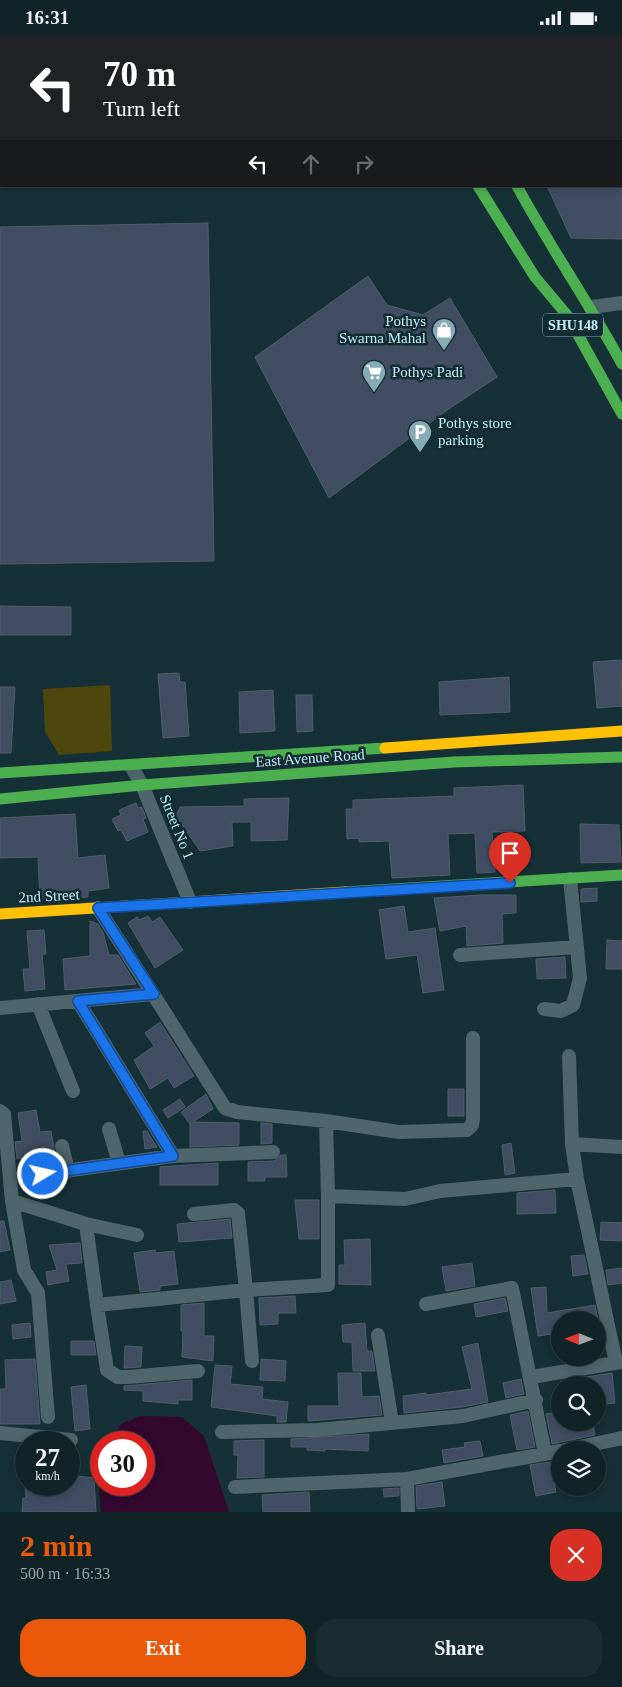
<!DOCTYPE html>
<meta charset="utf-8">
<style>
:root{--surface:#102428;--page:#192c30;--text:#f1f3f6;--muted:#9ca4a8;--line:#304145;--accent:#ea580c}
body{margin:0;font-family:"Times New Roman",serif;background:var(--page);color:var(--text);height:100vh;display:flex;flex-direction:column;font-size:19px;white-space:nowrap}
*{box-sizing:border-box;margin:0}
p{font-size:16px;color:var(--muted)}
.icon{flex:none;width:28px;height:28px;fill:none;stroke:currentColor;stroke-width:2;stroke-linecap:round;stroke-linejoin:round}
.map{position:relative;height:1477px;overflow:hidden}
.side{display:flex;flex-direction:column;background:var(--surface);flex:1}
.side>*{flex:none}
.guide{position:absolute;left:0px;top:0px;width:622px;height:152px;box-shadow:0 2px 8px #0003,0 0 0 1px var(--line);background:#202124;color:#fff;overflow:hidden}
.needle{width:32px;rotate:271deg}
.fabs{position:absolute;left:551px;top:1276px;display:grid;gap:10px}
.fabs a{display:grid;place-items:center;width:55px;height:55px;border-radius:50%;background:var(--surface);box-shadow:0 2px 8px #0003,0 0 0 1px var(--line);font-size:25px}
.speed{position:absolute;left:15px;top:1396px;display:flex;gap:10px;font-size:25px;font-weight:700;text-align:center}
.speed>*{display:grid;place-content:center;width:65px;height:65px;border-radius:50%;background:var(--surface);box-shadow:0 2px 8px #0003,0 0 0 1px var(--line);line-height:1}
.speed small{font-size:12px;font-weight:400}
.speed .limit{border:8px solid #d22;background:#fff;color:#111}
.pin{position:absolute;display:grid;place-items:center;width:42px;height:42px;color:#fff;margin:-51px -21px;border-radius:50% 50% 50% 0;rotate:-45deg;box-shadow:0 0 5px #0007}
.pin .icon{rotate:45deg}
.me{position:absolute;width:55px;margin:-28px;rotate:81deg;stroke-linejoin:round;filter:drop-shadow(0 0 4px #0008)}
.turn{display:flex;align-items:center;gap:18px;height:105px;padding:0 20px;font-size:22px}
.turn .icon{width:65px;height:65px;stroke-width:2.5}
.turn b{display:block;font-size:35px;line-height:42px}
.lanes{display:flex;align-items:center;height:48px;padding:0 20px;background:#0003;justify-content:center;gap:25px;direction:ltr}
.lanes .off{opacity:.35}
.round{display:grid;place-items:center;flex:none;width:52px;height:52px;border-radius:20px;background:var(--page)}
.summary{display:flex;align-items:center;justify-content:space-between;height:85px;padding:0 20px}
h1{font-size:30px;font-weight:700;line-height:38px;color:var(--accent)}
.cta{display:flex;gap:10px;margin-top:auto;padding:10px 20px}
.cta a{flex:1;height:58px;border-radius:20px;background:var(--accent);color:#fff;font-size:20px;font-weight:700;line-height:58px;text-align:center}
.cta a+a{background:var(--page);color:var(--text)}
.status{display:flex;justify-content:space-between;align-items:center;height:35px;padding:0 25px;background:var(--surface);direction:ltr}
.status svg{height:14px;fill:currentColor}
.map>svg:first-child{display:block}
.green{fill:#4d460d}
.water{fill:#33082e}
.building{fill:#404d62;stroke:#505e6b}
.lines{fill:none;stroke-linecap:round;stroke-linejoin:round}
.street{stroke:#4e656b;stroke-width:14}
.fast{stroke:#4caf50;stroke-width:11}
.slow{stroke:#ffc107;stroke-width:11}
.route-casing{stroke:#114b97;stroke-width:12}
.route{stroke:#1a73e8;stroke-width:9}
.labels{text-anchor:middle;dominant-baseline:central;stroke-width:5;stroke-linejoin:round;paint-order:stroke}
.shield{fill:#112c33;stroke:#8fb3bd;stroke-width:1}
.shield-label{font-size:14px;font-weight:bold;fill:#c5edf8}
.poi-label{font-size:15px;fill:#c5edf8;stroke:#112c33;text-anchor:start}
.street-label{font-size:15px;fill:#c5edf8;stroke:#112c33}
</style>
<div class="status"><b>16:31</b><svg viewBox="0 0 49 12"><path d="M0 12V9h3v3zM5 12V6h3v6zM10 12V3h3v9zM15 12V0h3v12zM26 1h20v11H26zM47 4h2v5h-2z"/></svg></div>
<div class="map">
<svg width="622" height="1477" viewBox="0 0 622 1477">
<rect width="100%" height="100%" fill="#153036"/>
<path class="green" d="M110,650L112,716L59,720L45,697L43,654Z"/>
<path class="water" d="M140,1381L182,1382L204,1401L229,1477H101L97,1435L101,1425V1450H144V1408L111,1407L121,1389Z"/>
<path class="building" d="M547,151H622V204L571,203Z
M208,188L214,526L0,529V192Z
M368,241L387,270L423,280L450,263L497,342L450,373L329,463L255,322Z
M0,571L71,572V600H0Z
M621,625L622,671L597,673L593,627Z
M179,638L180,647H185L189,701L163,703L158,639Z
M509,642L510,677L440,680L439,647Z
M0,652H15L11,718H0Z
M273,655L275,696L240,698L239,657Z
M296,660H312L313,696L297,697Z
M523,750L525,796L492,797L495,837L477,838L475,798L448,799L450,840L392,843L389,806L359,807V803L347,804L346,774H353V765L454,761V753Z
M289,763L287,805L251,806V787H232L233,811L200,816L176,781L180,772L244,771V764Z
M136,768L138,773L142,772L146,783L143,784L148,797L127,806L121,795L118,796L112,784L121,780L119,775Z
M75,779L78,823L105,820L109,853L88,856V862L40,865L38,822L0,823V783Z
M580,789L619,790L621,827L581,828Z
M597,853V866L581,867V854Z
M480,860H516V878L502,879L503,908L467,911L466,891L440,896L434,863Z
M404,871L408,897L435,893L444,955L423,958L417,920L386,924L379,875Z
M148,881L152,887L160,882L183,915L155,933L128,888L137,882L139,885Z
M90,886L98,889L103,897L109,920H118L136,949L65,955L63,924L90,921Z
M44,895L46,919H42L45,954L25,956L23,934H30L27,896Z
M607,905L622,906V934H606Z
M565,922L566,943L537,944L536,924Z
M160,987L194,1041L174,1053L168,1043L150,1054L134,1025L154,1011L145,998Z
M448,1054H464V1081H448Z
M206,1059L213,1074L193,1087L239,1088V1110L190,1112V1089L181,1077Z
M180,1064L185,1072L168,1083L163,1075Z
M36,1075L40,1097L51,1096L56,1124L24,1131L23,1123L17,1124L15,1107L22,1106L18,1078Z
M261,1088L272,1089V1108L261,1109Z
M143,1096H147L157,1112L145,1114Z
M511,1108L515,1138L505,1140L502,1110Z
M281,1120H286L287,1142H265V1146H248V1127L274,1126Z
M218,1128V1150H160V1132Z
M555,1155L556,1178L517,1179V1158Z
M295,1165H319V1204H299Z
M230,1184L232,1203L179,1207L177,1189Z
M0,1186H4L10,1215L0,1217Z
M601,1187L622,1188V1206L600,1205Z
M370,1204L371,1250L339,1249V1230H345L344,1205Z
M80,1208L82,1228L66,1229L69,1246L48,1250L46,1237L57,1235L49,1210Z
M155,1215L156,1218L174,1216L178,1249L160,1251V1255L140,1257L134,1218Z
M584,1220L588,1239L573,1241L571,1221Z
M472,1228L475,1251L446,1256L442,1232Z
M622,1233V1248L608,1250L606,1235Z
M11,1245L16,1266L0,1269V1247Z
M546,1252L547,1278L595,1270L598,1285H560V1298L538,1301L531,1253Z
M295,1261L296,1278H278V1289L260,1290L259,1263Z
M505,1263L508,1276L476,1282L474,1269Z
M204,1268V1301H214L213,1326L182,1322L183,1296H181V1270Z
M30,1288L31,1302L13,1304L12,1290Z
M365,1288L367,1316H372L375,1336H353L352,1307H343L342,1290Z
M71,1306H94L96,1320H71Z
M478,1308L488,1367L462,1372L404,1378L403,1361L426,1358V1360L472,1354L462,1312Z
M125,1311L142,1312L141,1332L124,1333Z
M35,1324L40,1389H0V1354H6L5,1325Z
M261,1324L286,1326L285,1346L260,1345Z
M215,1330L232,1331L230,1349L263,1352L262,1364L288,1367L286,1387H277V1381L211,1372Z
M338,1338H361L362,1362L379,1361L382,1380L308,1386V1371H339Z
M612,1338L615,1368L598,1370V1350H581L580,1343Z
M521,1344L524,1359L506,1363L503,1348Z
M192,1345V1365H178V1369L143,1366V1356L124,1355V1351Z
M86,1350L90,1394L75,1396L71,1352Z
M528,1376L535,1412L517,1415L510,1380Z
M560,1377V1388H593L595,1400L552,1409L546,1379Z
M369,1399L368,1416L325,1414V1416L307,1415V1412H291V1404Z
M264,1405V1442L237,1443L238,1420H234V1406Z
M480,1406L483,1421L444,1428L442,1415L465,1412L464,1408Z
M550,1427L556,1457L536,1461L530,1430Z
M69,1440L94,1443L96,1477H22L23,1463H26L25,1450H69Z
M442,1447L445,1471L417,1474L416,1451Z
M399,1453V1461L384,1462L383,1454Z
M309,1457L310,1477H263L262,1460Z"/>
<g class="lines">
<path class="street" d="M591,272L622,268
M131,731L142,750L190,867
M460,920L577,912
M153,959L225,1073L237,1077L326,1086L399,1097L467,1095L472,1090L473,1084V1003
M78,966L173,1121
M38,969L73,1056
M0,973L153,959L98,873
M544,974L561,976L573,970L580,943L570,844
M569,1021L572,1109L577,1144L616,1328
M0,1076L4,1079L12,1166L86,1189
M326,1086L328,1161L405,1164L440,1156L577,1144
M109,1094L119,1128
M572,1109L622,1112
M62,1111L68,1136
M43,1139L173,1121L273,1117
M12,1166L24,1235L38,1258L48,1382
M194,1179L234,1175L238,1178L246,1255L328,1250V1161
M137,1200L86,1189L97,1270L246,1255L252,1326
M426,1269L512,1253L545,1419
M97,1270L107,1335L118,1342H128L198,1336
M378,1300L392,1388
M531,1342L622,1327
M222,1397L318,1395L463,1381L536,1365
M0,1398L71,1405
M565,1415L622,1403
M407,1444L408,1477
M235,1452L407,1444L560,1416"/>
<path class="fast" d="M419,0L420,1
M444,0L445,1
M478,151L535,242L567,280L622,379
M517,151C550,212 589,268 622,329
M0,738L385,713
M0,764L142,750L454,727L622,722
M345,857L622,840"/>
<path class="slow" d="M385,713L622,696
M0,879L345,857"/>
</g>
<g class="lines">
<g class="route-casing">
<path id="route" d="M43,1139L173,1121L78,966L154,959L98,873L510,848"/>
</g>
<use href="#route" class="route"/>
</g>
<defs>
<g id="shop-pin" transform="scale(1.25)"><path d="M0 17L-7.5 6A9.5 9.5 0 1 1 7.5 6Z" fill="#87abb4" stroke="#112c33"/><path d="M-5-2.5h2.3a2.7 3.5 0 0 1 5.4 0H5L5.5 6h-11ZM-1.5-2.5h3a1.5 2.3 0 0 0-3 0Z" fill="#fff"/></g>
<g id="supermarket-pin" transform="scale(1.25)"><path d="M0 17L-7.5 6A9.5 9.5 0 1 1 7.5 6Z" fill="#87abb4" stroke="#112c33"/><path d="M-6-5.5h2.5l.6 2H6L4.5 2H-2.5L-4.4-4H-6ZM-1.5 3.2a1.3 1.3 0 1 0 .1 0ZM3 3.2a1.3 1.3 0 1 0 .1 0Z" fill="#fff"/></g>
<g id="parking-pin" transform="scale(1.25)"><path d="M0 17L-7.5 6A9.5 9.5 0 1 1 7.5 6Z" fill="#87abb4" stroke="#112c33"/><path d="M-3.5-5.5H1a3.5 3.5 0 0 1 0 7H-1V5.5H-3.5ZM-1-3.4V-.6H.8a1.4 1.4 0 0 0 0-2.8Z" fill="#fff"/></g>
</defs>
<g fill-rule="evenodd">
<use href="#shop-pin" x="444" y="295"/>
<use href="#supermarket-pin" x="374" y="337"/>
<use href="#parking-pin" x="420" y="397"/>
</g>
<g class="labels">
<rect class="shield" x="543" y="278.5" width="60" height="23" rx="4"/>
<g class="shield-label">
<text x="573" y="290">SHU148</text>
</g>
<g class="poi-label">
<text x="426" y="286" text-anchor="end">Pothys<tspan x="426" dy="17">Swarna Mahal</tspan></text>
<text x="392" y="337">Pothys Padi</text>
<text x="438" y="388">Pothys store<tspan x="438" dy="17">parking</tspan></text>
</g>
<g class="street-label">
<text transform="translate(310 723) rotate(-4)">East Avenue Road</text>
<text transform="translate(177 792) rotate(68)">Street No 1</text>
<text transform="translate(49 861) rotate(-3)">2nd Street</text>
</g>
</g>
</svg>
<div class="fabs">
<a><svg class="needle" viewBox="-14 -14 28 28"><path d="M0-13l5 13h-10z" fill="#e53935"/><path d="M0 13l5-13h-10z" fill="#9ca4a8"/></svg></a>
<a><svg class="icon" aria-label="search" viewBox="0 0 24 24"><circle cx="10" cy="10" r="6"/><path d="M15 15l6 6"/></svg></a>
<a><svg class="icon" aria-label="layers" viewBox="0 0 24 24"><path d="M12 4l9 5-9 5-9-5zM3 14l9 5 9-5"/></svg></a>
</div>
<div class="speed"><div>27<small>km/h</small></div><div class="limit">30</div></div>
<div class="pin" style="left:510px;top:848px;background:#d93025"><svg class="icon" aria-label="arrive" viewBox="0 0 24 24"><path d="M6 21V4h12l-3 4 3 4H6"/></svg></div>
<svg class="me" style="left:43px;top:1139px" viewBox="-20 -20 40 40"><circle r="17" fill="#1a73e8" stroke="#fff" stroke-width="3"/><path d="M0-11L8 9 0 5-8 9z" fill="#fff"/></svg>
<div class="guide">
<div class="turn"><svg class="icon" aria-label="left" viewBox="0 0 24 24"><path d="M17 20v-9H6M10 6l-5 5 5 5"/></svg><div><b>70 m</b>Turn left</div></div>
<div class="lanes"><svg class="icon" aria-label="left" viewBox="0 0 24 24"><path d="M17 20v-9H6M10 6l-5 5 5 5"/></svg><svg class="icon off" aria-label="ahead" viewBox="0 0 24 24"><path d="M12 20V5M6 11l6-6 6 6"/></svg><svg class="icon off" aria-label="right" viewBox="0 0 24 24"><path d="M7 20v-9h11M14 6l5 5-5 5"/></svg></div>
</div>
</div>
<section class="side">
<div class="summary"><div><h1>2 min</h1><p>500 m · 16:33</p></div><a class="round" style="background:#d93025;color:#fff"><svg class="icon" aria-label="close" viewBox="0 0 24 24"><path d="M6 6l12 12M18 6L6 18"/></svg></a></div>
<div class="cta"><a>Exit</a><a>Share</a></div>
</section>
